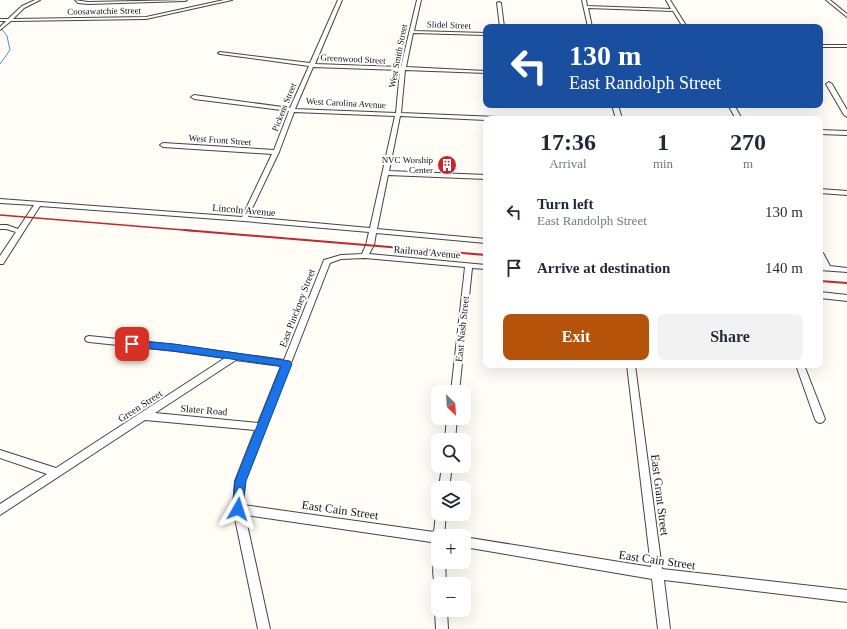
<!DOCTYPE html>
<meta charset="utf-8">
<style>
:root{--surface:#fff;--page:#f2f2f3;--text:#1f2937;--muted:#747a83;--accent:#b45309}
body{margin:0;font-family:"Times New Roman",serif;background:var(--page);color:var(--text);height:100vh;display:flex;flex-direction:column;font-size:15px;white-space:nowrap}
*{box-sizing:border-box;margin:0}
p{font-size:13px;color:var(--muted)}
.icon{flex:none;width:22px;height:22px;fill:none;stroke:currentColor;stroke-width:2;stroke-linecap:round;stroke-linejoin:round}
.map{position:relative;flex:1;overflow:hidden}
.panel{position:absolute;left:483px;top:116px;width:340px;height:252px;display:flex;flex-direction:column;background:var(--surface);border-radius:8px;box-shadow:0 4px 16px #0002}
.panel>*{flex:none}
.banner{position:absolute;left:483px;top:24px;width:340px;height:84px;border-radius:8px;box-shadow:0 4px 16px #0002;background:#1a4fa0;color:#fff;overflow:hidden}
.needle{width:26px;rotate:155deg}
.controls{position:absolute;left:431px;top:385px;display:grid;gap:8px}
.controls a{display:grid;place-items:center;width:40px;height:40px;border-radius:8px;background:var(--surface);box-shadow:0 4px 16px #0002;font-size:20px}
.pin{position:absolute;display:grid;place-items:center;width:34px;height:34px;color:#fff;margin:-17px;border-radius:8px;box-shadow:0 2px 6px #0006}
.me{position:absolute;width:44px;margin:-22px;rotate:6deg;stroke-linejoin:round;filter:drop-shadow(0 0 3px #0008)}
.turn{display:flex;align-items:center;gap:14px;height:84px;padding:0 20px;font-size:18px}
.turn .icon{width:52px;height:52px;stroke-width:2.5}
.turn b{display:block;font-size:28px;line-height:34px}
.eta{display:flex;justify-content:space-evenly;align-items:center;height:68px;text-align:center}
.eta b{font-size:24px;font-weight:600;line-height:28px}
.button{display:flex;gap:8px;margin-top:auto;padding:8px 20px}
.button a{flex:1;height:46px;border-radius:8px;background:var(--accent);color:#fff;font-size:16px;font-weight:600;line-height:46px;text-align:center}
.button a+a{background:var(--page);color:var(--text)}
ul{padding:0;list-style:none}
li{display:flex;align-items:center;gap:12px;height:56px;padding:0 20px}
li div{flex:1}
li b{display:block;font-size:15px}
li em{font-style:normal}
.map>svg:first-child{display:block}
.lines{fill:none;stroke-linecap:round;stroke-linejoin:round}
.stream{stroke:#3f96cf;stroke-width:1}
.minor-casing{stroke:#444;stroke-width:2}
.minor{fill:#fff;fill-rule:evenodd}
.rail-far1{stroke:#c4262e;stroke-width:1.5}
.rail{stroke:#c4262e;stroke-width:2}
.route{fill:#1a73e8;stroke:#114b97}
.labels{text-anchor:middle;dominant-baseline:central;stroke-width:4;stroke-linejoin:round;paint-order:stroke}
.far-street-label{font-size:9px;fill:#111;stroke:#fff}
.far-poi-label{font-size:9px;fill:#111;stroke:#fff;text-anchor:end}
.street-label{font-size:10px;fill:#111;stroke:#fff}
.near-street-label{font-size:12px;fill:#111;stroke:#fff}
</style>
<div class="map">
<svg width="847" height="629" viewBox="0 0 847 629">
<rect width="100%" height="100%" fill="#fffdf5"/>
<g class="lines">
<path class="stream" d="M0,27L7,36L10,50L0,64"/>
<g class="minor-casing">
<path id="minor" d="M35,0H40L24,8L13,19L146,17L224,0H232L146,19L11,21L0,30V27L6,21H0V19H8L22,6Z
M75,0L88,2L187,0L185,1L88,4L78,3Z
M338,0H342L315,64L401,67L417,0H421L414,31L486,33V35L413,33L406,67L486,71V73L405,70L401,113L497,117L500,119H486V120L400,116L389,171L486,175V179L388,175L377,229L486,239V243L376,233L374,245L369,254L486,265V269L472,268L459,392H451L465,267L365,258L341,259L330,263L245,481L243,505L434,532L436,514L438,510V514H446L444,536H438V543L245,515L270,629H258L233,509L235,481L255,430L145,420L0,515V504L47,474L0,458V450L56,468L225,358L175,351L89,342L86,341L85,339L86,337L89,336L175,345L284,360L324,260L341,255L362,254L366,245L369,232L244,221L40,206L3,264H0V256L16,232L6,229H0V225H7L18,229L34,205L0,203V199L242,217L272,154L163,147L160,145L163,143L274,150L289,111L194,99L191,97L194,95L290,108L309,66L220,54L218,53L220,52L310,63ZM313,67L400,70L396,113L295,109ZM294,112L395,116L370,228L248,217L279,152ZM236,360L281,366L258,423L155,413Z
M582,0H586L587,6L671,9L666,0H670L687,27H683L673,11L588,8L592,27H588Z
M826,0H830L847,14V17Z
M499,2L501,3L504,27H500L497,3Z
M820,45H847V47H820Z
M829,82L832,84L847,110V117L844,115L826,84Z
M612,105H618L622,119H616Z
M728,105H734L742,119H736Z
M820,130L847,131V135L820,134Z
M820,189L847,191V195L820,193Z
M820,253H823L830,266L847,268V272L820,270V266H822L820,261Z
M820,292L847,295V301L820,298Z
M627,365H635L662,569L847,590V602L664,580L670,629H658L652,579L464,547V537L651,567Z
M796,365H804L825,419L823,422L820,423L817,422L815,419Z
M447,418H457L455,440H445Z
M442,466H452L449,488H439Z
M438,557V562H445L446,584H438V589L436,588C433,580 432,566 435,558Z
M438,605V610H447L448,629H436L435,610Z"/>
</g>
<use href="#minor" class="minor"/>
<path class="rail-far1" d="M0,215L196,231"/>
<path class="rail" d="M184,230L486,255
M820,281L847,283"/>
</g>
<path class="route" d="M132,340L174,344L290,361L292,364L246,481L242,513L238,514L233,513L232,509L235,481L281,366L174,351L132,347L127,344Z"/>
<defs>
<g id="building-disc" transform="scale(1)"><circle r="9.5" fill="#c4262e" stroke="#fff"/><path d="M-4-6H4V6H1V3H-1V6H-4ZM-2.5-4.3h1.7v1.8h-1.7ZM.8-4.3h1.7v1.8H.8ZM-2.5-1h1.7V.8h-1.7ZM.8-1h1.7V.8H.8Z" fill="#fff"/></g>
</defs>
<g fill-rule="evenodd">
<use href="#building-disc" x="447" y="165"/>
</g>
<g class="labels">
<g class="far-street-label">
<text transform="translate(104 11) rotate(-1)">Coosawatchie Street</text>
<text transform="translate(449 25) rotate(2)">Slidel Street</text>
<text transform="translate(398 56) rotate(-79)">West Smith Street</text>
<text transform="translate(353 59) rotate(3)">Greenwood Street</text>
<text transform="translate(346 103) rotate(3)">West Carolina Avenue</text>
<text transform="translate(284 107) rotate(-68)">Pickens Street</text>
<text transform="translate(220 140) rotate(4)">West Front Street</text>
</g>
<g class="far-poi-label">
<text x="433" y="160">NVC Worship<tspan x="433" dy="10">Center</tspan></text>
</g>
<g class="street-label">
<text transform="translate(244 210) rotate(5)">Lincoln Avenue</text>
<text transform="translate(427 252) rotate(5)">Railroad Avenue</text>
<text transform="translate(297 308) rotate(-69)">East Pinckney Street</text>
<text transform="translate(462 329) rotate(-84)">East Nash Street</text>
<text transform="translate(140 406) rotate(-33)">Green Street</text>
<text transform="translate(204 410) rotate(5)">Slater Road</text>
</g>
<g class="near-street-label">
<text transform="translate(660 495) rotate(83)">East Grant Street</text>
<text transform="translate(340 510) rotate(8)">East Cain Street</text>
<text transform="translate(657 560) rotate(8)">East Cain Street</text>
</g>
</g>
</svg>
<div class="controls">
<a><svg class="needle" viewBox="-14 -14 28 28"><path d="M0-13l5 13h-10z" fill="#e53935"/><path d="M0 13l5-13h-10z" fill="#747a83"/></svg></a>
<a><svg class="icon" aria-label="search" viewBox="0 0 24 24"><circle cx="10" cy="10" r="6"/><path d="M15 15l6 6"/></svg></a>
<a><svg class="icon" aria-label="layers" viewBox="0 0 24 24"><path d="M12 4l9 5-9 5-9-5zM3 14l9 5 9-5"/></svg></a>
<a>+</a>
<a>−</a>
</div>
<div class="pin" style="left:132px;top:344px;background:#d93025"><svg class="icon" aria-label="arrive" viewBox="0 0 24 24"><path d="M6 21V4h12l-3 4 3 4H6"/></svg></div>
<svg class="me" style="left:238px;top:509px" viewBox="-20 -20 40 40"><path d="M0-17L14 15 0 8-14 15z" fill="#1a73e8" stroke="#fff" stroke-width="4"/></svg>
<div class="banner">
<div class="turn"><svg class="icon" aria-label="left" viewBox="0 0 24 24"><path d="M17 20v-9H6M10 6l-5 5 5 5"/></svg><div><b>130 m</b>East Randolph Street</div></div>
</div>
<section class="panel">
<div class="eta">
<div><b>17:36</b><p>Arrival</p></div>
<div><b>1</b><p>min</p></div>
<div><b>270</b><p>m</p></div>
</div>
<ul>
<li><svg class="icon" aria-label="left" viewBox="0 0 24 24"><path d="M17 20v-9H6M10 6l-5 5 5 5"/></svg><div><b>Turn left</b><p>East Randolph Street</p></div><em>130 m</em></li>
<li><svg class="icon" aria-label="arrive" viewBox="0 0 24 24"><path d="M6 21V4h12l-3 4 3 4H6"/></svg><div><b>Arrive at destination</b></div><em>140 m</em></li>
</ul>
<div class="button"><a>Exit</a><a>Share</a></div>
</section>
</div>
